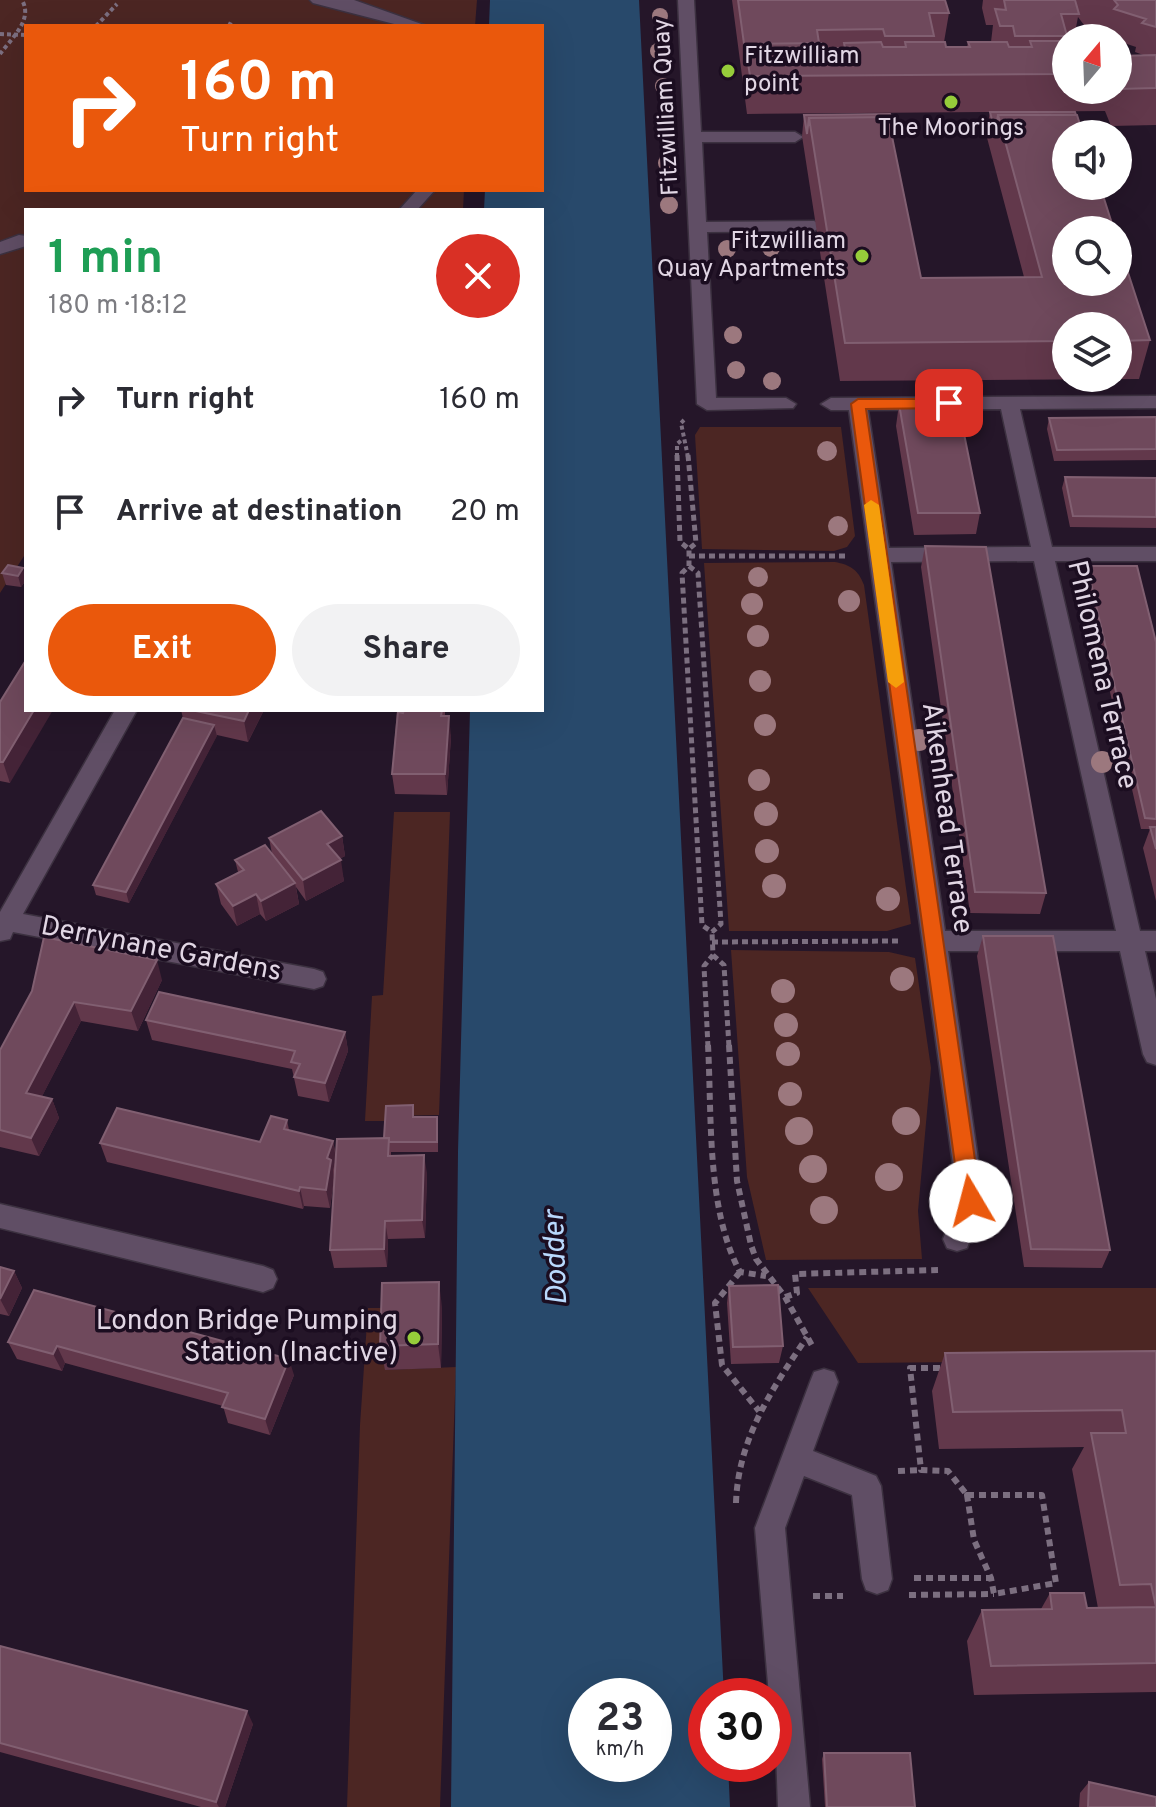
<!DOCTYPE html>
<meta charset="utf-8">
<style>
:root{--surface:#fff;--page:#f2f2f3;--text:#2b2b33;--muted:#7c7c81;--accent:#ea580c}
body{margin:0;font-family:Overpass,sans-serif;background:var(--page);color:var(--text);height:100vh;display:flex;flex-direction:column;font-size:30px;white-space:nowrap}
*{box-sizing:border-box;margin:0}
p{font-size:26px;color:var(--muted)}
.icon{flex:none;width:44px;height:44px;fill:none;stroke:currentColor;stroke-width:2;stroke-linecap:round;stroke-linejoin:round}
.map{position:relative;flex:1;overflow:hidden}
.sheet{position:absolute;left:24px;top:208px;width:520px;height:504px;display:flex;flex-direction:column;background:var(--surface);border-radius:0px;box-shadow:0 8px 32px #0002}
.sheet>*{flex:none}
.top-card{position:absolute;left:24px;top:24px;width:520px;height:168px;border-radius:0px;box-shadow:0 8px 32px #0002;background:#ea580c;color:#fff;overflow:hidden}
.needle{width:52px;rotate:19deg}
.fabs{position:absolute;left:1052px;top:24px;display:grid;gap:16px}
.fabs a{display:grid;place-items:center;width:80px;height:80px;border-radius:50%;background:var(--surface);box-shadow:0 8px 32px #0002;font-size:40px}
.speed{position:absolute;left:568px;top:1678px;display:flex;gap:16px;font-size:40px;font-weight:700;text-align:center}
.speed>*{display:grid;place-content:center;width:104px;height:104px;border-radius:50%;background:var(--surface);box-shadow:0 8px 32px #0002;line-height:1}
.speed small{font-size:20px;font-weight:400}
.speed .limit{border:12px solid #d22;background:#fff;color:#111}
.pin{position:absolute;display:grid;place-items:center;width:68px;height:68px;color:#fff;margin:-34px;border-radius:16px;box-shadow:0 4px 12px #0006}
.me{position:absolute;width:88px;margin:-44px;rotate:352deg;stroke-linejoin:round;filter:drop-shadow(0 0 6px #0008)}
.turn{display:flex;align-items:center;gap:28px;height:168px;padding:0 24px;font-size:36px}
.turn .icon{width:104px;height:104px;stroke-width:2.5}
.turn b{display:block;font-size:56px;line-height:68px}
.round{display:grid;place-items:center;flex:none;width:84px;height:84px;border-radius:42px;background:var(--page)}
.headline{display:flex;align-items:center;justify-content:space-between;height:136px;padding:0 24px}
h1{font-size:48px;font-weight:700;line-height:60px;color:#1e9e55}
.button{display:flex;gap:16px;margin-top:auto;padding:16px 24px}
.button a{flex:1;height:92px;border-radius:48px;background:var(--accent);color:#fff;font-size:32px;font-weight:700;line-height:92px;text-align:center}
.button a+a{background:var(--page);color:var(--text)}
ul{padding:0;list-style:none}
li{display:flex;align-items:center;gap:24px;height:112px;padding:0 24px}
li div{flex:1}
li b{display:block;font-size:30px}
li em{font-style:normal}
.map>svg:first-child{display:block}
.green{fill:#4c2623}
.water{fill:#28496b;fill-rule:evenodd}
.lines{fill:none;stroke-linecap:round;stroke-linejoin:round}
.minor-casing{stroke:#3c3140;stroke-width:3}
.path-far2{stroke:#7c6f80;stroke-width:4;stroke-dasharray:4 3;stroke-linecap:butt}
.path-far1{stroke:#7c6f80;stroke-width:5;stroke-dasharray:6 4;stroke-linecap:butt}
.path{stroke:#7c6f80;stroke-width:6;stroke-dasharray:7 5;stroke-linecap:butt}
.minor{fill:#604e65;fill-rule:evenodd}
.tree{fill:#9c787e}
.wall{fill:#62384b;fill-rule:evenodd}
.shaded-wall{fill:#442337}
.building{fill:#6f495c;stroke:#815f71;stroke-width:2}
.route{fill:#ea580c;stroke:#983908;stroke-width:2}
.slow{fill:#f59e0b}
.poi-dot{fill:#96cc3a;stroke:#1b0d20;stroke-width:3}
.labels{text-anchor:middle;dominant-baseline:central;stroke-width:7;stroke-linejoin:round;paint-order:stroke}
.far-poi-label{font-size:24px;fill:#e1d6e4;stroke:#1b0d20;text-anchor:start}
.far-street-label{font-size:24px;fill:#e1d6e4;stroke:#1b0d20}
.street-label{font-size:28px;fill:#e1d6e4;stroke:#1b0d20}
.poi-label{font-size:28px;fill:#e1d6e4;stroke:#1b0d20;text-anchor:end}
.water-label{font-size:30px;font-style:italic;fill:#b9d9fd;stroke:#1b0d20}
</style>
<div class="map">
<svg width="1156" height="1807" viewBox="0 0 1156 1807">
<rect width="100%" height="100%" fill="#251629"/>
<path class="green" d="M0,0H477L475,26H26V190H464L463,210H26V553L0,593Z
M700,427H841L855,536L847,547L834,551L702,549L695,435Z
M835,562C850,565 858,569 864,585L911,924L887,931H729L704,563Z
M394,812H450L439,1115L388,1116L387,1121H365L372,996L383,995Z
M731,950L889,952L915,958L931,1068L918,1211L922,1259L766,1260L747,1177Z
M808,1288H1156V1360L858,1363Z
M368,1308H387L385,1370L456,1367L440,1807H347L360,1425Z"/>
<path class="water" d="M490,0H639L724,1696H706V1764H728L730,1807H451L458,1152L470,710H542V210H484L485,190H542V26H489ZM654,1696V1764H586V1696Z"/>
<g class="lines">
<g class="minor-casing">
<path id="minor" d="M310,0H354L427,26H402L313,3Z
M678,0H694L701,132H795L803,137L795,142H702L706,222L814,221L823,226L814,231L707,232L716,398H786L796,404L793,408L707,410L697,404Z
M417,190H435L417,210H399Z
M19,235L26,236V246L0,254V242Z
M1156,396V408L1020,409L1052,547H1156V561H1055L1140,931H1156V951H1145L1156,999V1065L1147,1062L1143,1054L1120,951H948L984,1201L967,1248L957,1251L947,1248L943,1239L958,1201L849,410H831L821,404L831,398ZM1001,409L1031,547L889,548L868,410ZM1034,561L1116,931H945L891,562Z
M115,710H137L23,914L314,969L323,972L326,979L323,986L314,989L13,932L10,939L0,941V912Z
M0,1204L263,1266L273,1270L277,1279L273,1288L263,1292L0,1228Z
M824,1369L834,1372L838,1382L813,1451L876,1476L881,1486L892,1579L888,1590L877,1594L866,1590L862,1579L852,1495L804,1476L785,1528L810,1807H778L774,1696H769L755,1528L810,1382L814,1372Z"/>
</g>
<path class="path-far2" d="M96,26L117,4
M229,26L231,22
M0,34L26,35
M0,54C11,39 32,21 23,2
M684,420L681,423L688,457
M677,457V444L683,439"/>
<path class="path-far1" d="M677,455L680,542L689,549V566L682,573L702,925L712,932
M688,455L696,543L689,549
M689,556H848
M689,566L698,573L721,924L712,932
M712,942L899,941
M713,955L724,965L729,1047
M708,1047L704,966L713,955L712,932"/>
<path class="path" d="M708,1045C712,1116 706,1208 740,1272L766,1276
M729,1045L737,1181L751,1245L756,1259L785,1297L814,1349
M740,1272L715,1303L722,1365L759,1411
M785,1297L797,1293L795,1274L938,1270
M940,1368H910L921,1470L948,1471L967,1495
M898,1471L921,1470
M967,1495H1042L1056,1583L994,1594L991,1578L974,1540Z
M736,1503C738,1439 772,1389 807,1337
M914,1578H991
M909,1595L994,1594
M813,1596H843"/>
<use href="#minor" class="minor"/>
</g>
<g class="tree">
<circle cx="660" cy="16" r="8"/>
<circle cx="658" cy="51" r="8"/>
<circle cx="663" cy="86" r="8"/>
<circle cx="666" cy="124" r="8"/>
<circle cx="666" cy="163" r="8"/>
<circle cx="669" cy="205" r="9"/>
<circle cx="771" cy="248" r="9"/>
<circle cx="727" cy="249" r="9"/>
<circle cx="733" cy="335" r="9"/>
<circle cx="736" cy="370" r="9"/>
<circle cx="772" cy="381" r="9"/>
<circle cx="827" cy="451" r="10"/>
<circle cx="838" cy="526" r="10"/>
<circle cx="758" cy="577" r="10"/>
<circle cx="849" cy="601" r="11"/>
<circle cx="752" cy="604" r="11"/>
<circle cx="758" cy="636" r="11"/>
<circle cx="760" cy="681" r="11"/>
<circle cx="765" cy="725" r="11"/>
<circle cx="919" cy="740" r="11"/>
<circle cx="1102" cy="762" r="11"/>
<circle cx="759" cy="780" r="11"/>
<circle cx="766" cy="814" r="12"/>
<circle cx="767" cy="851" r="12"/>
<circle cx="774" cy="886" r="12"/>
<circle cx="888" cy="899" r="12"/>
<circle cx="902" cy="979" r="12"/>
<circle cx="783" cy="991" r="12"/>
<circle cx="786" cy="1025" r="12"/>
<circle cx="788" cy="1054" r="12"/>
<circle cx="790" cy="1094" r="12"/>
<circle cx="906" cy="1121" r="14"/>
<circle cx="799" cy="1131" r="14"/>
<circle cx="813" cy="1169" r="14"/>
<circle cx="889" cy="1177" r="14"/>
<circle cx="824" cy="1210" r="14"/>
</g>
<path class="wall" d="M732,0H945L949,13L944,42L946,47H967L968,42H991L993,25H986L982,8L983,0H1156V125L1111,126L1105,111L747,114ZM1078,17L1087,29L1106,27L1109,31L1108,38H1118V41L1136,47L1135,52L1146,56H1118V90H1066V38H1074Z
M990,112H1075L1150,340L1139,379L840,381L802,136L804,115L894,134L893,141L921,278L1024,277L986,134ZM1066,326H1118V378H1066Z
M899,404L980,513L976,534L914,535L896,426Z
M1156,417V460L1054,461L1047,429L1049,418Z
M1065,477L1156,478V528L1070,527L1062,488Z
M925,546L1046,893L1040,914L970,913L921,567Z
M1087,566L1156,642V901L1143,848L1150,829H1141L1084,577Z
M2,573L26,577V580L21,587L6,585Z
M0,702L10,783L0,781Z
M181,710H264L248,742L217,735L129,903L96,895L93,885L183,718Z
M397,710H445V716L451,737L447,795L395,794L392,774Z
M342,836L345,856L339,859L344,881L306,901L296,887L299,904L266,921L260,914L237,926L221,904L216,884L238,872L235,860L272,854L269,838Z
M983,936L1110,1250L1102,1268L1024,1267L977,956Z
M162,980L138,1031L81,1021L42,1096L52,1099L59,1118L39,1156L0,1147V1050L32,991Z
M146,1020L345,1032L348,1051L329,1102L298,1096L292,1069L152,1040Z
M414,1117L438,1126V1152H391V1156L427,1173L425,1238L388,1239L387,1267L334,1268L330,1250L334,1180L330,1208L304,1206L303,1209L107,1162L100,1143L260,1142L287,1120L289,1130L333,1141L336,1155L384,1138Z
M0,1267L14,1271L22,1288L9,1316L0,1314Z
M729,1286L783,1346L779,1363L731,1364L727,1303Z
M34,1290L294,1375L270,1435L228,1423L223,1406L65,1363L62,1371L17,1359L8,1342Z
M442,1307L441,1368L385,1370L380,1346Z
M1156,1351V1692L974,1695L967,1641L982,1610L1041,1609L1050,1593L1087,1608H1098L1072,1469L1084,1447L939,1449L932,1391L945,1353Z
M0,1646L253,1724L225,1807H201L0,1752Z
M824,1753L915,1807H825L822,1759Z
M1089,1782L1156,1807H1079L1080,1793Z"/>
<path class="shaded-wall" d="M23,568L26,580L21,587L18,576Z
M34,710H53L10,783L3,762Z
M249,710H264L248,742L244,721Z
M449,716L451,737L447,795L445,774Z
M214,725L217,736L129,903L126,892Z
M342,836L345,856L330,864L327,844Z
M341,860L344,881L306,901L303,880Z
M295,883L299,904L266,921L261,901Z
M256,894L260,914L237,926L233,906Z
M157,960L162,980L138,1031L131,1011Z
M74,1002L81,1021L34,1112L26,1093Z
M345,1032L348,1051L329,1102L325,1083Z
M52,1099L59,1118L39,1156L31,1138Z
M333,1141L336,1159L333,1170L334,1178L330,1208L326,1190L327,1158Z
M424,1155L427,1173L425,1238L422,1220Z
M300,1187L304,1206L303,1209L299,1191Z
M385,1221L388,1239L387,1267L384,1249Z
M14,1271L22,1288L9,1316L0,1299Z
M439,1282L442,1307L441,1368L438,1344Z
M57,1346L65,1363L62,1371L53,1354Z
M289,1359L294,1375L270,1435L265,1419Z
M247,1711L253,1724L225,1807H219L216,1802Z"/>
<path class="building" d="M738,0H945L949,13H929L934,36H885L883,29L817,30L819,43L745,44V51Z
M1004,0H1075L1079,14H1061L1067,36H1015L1013,26H1000L995,9L1006,10Z
M1114,0H1156V27L1142,23L1146,19L1114,9L1118,5Z
M1030,41H1066V74L750,76L745,44L821,43V48H845L844,43L881,42L883,47H906L905,42H945L946,47H970L968,42H1007L1009,47H1032Z
M1156,55V88L1119,89L1118,85V56Z
M990,112H1075L1076,115H998L995,132Z
M890,114L894,134H891L888,117L809,118L807,134L804,115Z
M998,115H1077L1083,134H1066V186H1100L1114,230H1066V282H1118V242L1150,340L1118,341V326H1066V341L845,343L809,118L888,117L921,278L1042,277Z
M899,404H958L980,513H918Z
M1156,417V449L1057,450L1049,418Z
M1065,477L1156,478V517L1073,516Z
M925,546L986,547L1046,893L975,892Z
M8,565L23,568L18,576L2,573Z
M1087,566H1137L1156,642V819L1145,818Z
M26,660V710H34L3,762H0V702Z
M191,710H249L244,721Z
M404,710H442L441,716H449L445,774H392L398,712L403,713Z
M183,718L214,725L126,892L93,885Z
M321,811L342,836L327,844L341,860L303,880L269,838Z
M1150,827H1156V849Z
M265,845L295,883L261,901L256,894L233,906L216,884L244,870L235,860Z
M983,936H1053L1110,1250L1031,1249Z
M44,937L157,960L131,1011L74,1002L26,1093L52,1099L31,1138L0,1130V1050L32,991Z
M159,992L345,1032L325,1083L294,1077L300,1064L291,1062L295,1051L146,1020Z
M413,1105V1117H437V1142H389V1138H384L386,1106Z
M117,1108L260,1142L271,1116L287,1120L284,1129L333,1141L327,1158L331,1160L326,1190L300,1187L299,1191L100,1143Z
M389,1138L388,1156L424,1155L422,1220L385,1221L384,1249L330,1250L337,1139Z
M0,1267L14,1271L0,1299Z
M439,1282L438,1344L380,1346L382,1283Z
M778,1285L783,1346L733,1347L729,1286Z
M34,1290L289,1359L265,1419L222,1407L228,1393L57,1346L53,1354L8,1342Z
M1156,1351V1663L991,1666L982,1610L1052,1609L1050,1593H1084L1087,1608L1156,1607L1151,1584L1120,1585L1091,1433H1126L1122,1410L953,1412L945,1353Z
M0,1646L247,1711L216,1802L0,1743Z
M824,1753H910L915,1807H827Z
M1089,1782L1156,1797V1807H1088Z"/>
<path class="route" d="M858,399H949L956,403L949,408L866,409L981,1201L978,1207L971,1210L963,1207L960,1201L851,404Z"/>
<path class="slow" d="M871,500L879,505L904,682L896,688L888,682L864,505Z"/>
<g class="poi-dot">
<circle cx="728" cy="71" r="8"/>
<circle cx="951" cy="102" r="8"/>
<circle cx="862" cy="256" r="8"/>
<circle cx="414" cy="1338" r="8"/>
</g>
<g class="labels">
<g class="far-poi-label">
<text x="744" y="57">Fitzwilliam<tspan x="744" dy="28">point</tspan></text>
<text x="951" y="129" text-anchor="middle">The Moorings</text>
<text x="846" y="242" text-anchor="end">Fitzwilliam<tspan x="846" dy="28">Quay Apartments</tspan></text>
</g>
<g class="far-street-label">
<text transform="translate(667 107) rotate(-93)">Fitzwilliam Quay</text>
</g>
<g class="street-label">
<text transform="translate(1101 675) rotate(77)">Philomena Terrace</text>
<text transform="translate(946 818) rotate(82)">Aikenhead Terrace</text>
<text transform="translate(161 950) rotate(11)">Derrynane Gardens</text>
</g>
<g class="poi-label">
<text x="398" y="1322">London Bridge Pumping<tspan x="398" dy="32">Station (Inactive)</tspan></text>
</g>
<g class="water-label">
<text transform="translate(557 1258) rotate(-92)">Dodder</text>
</g>
</g>
</svg>
<div class="fabs">
<a><svg class="needle" viewBox="-14 -14 28 28"><path d="M0-13l5 13h-10z" fill="#e53935"/><path d="M0 13l5-13h-10z" fill="#7c7c81"/></svg></a>
<a><svg class="icon" aria-label="sound" viewBox="0 0 24 24"><path d="M4 9h4l5-4v14l-5-4H4zM17 9q2 3 0 6"/></svg></a>
<a><svg class="icon" aria-label="search" viewBox="0 0 24 24"><circle cx="10" cy="10" r="6"/><path d="M15 15l6 6"/></svg></a>
<a><svg class="icon" aria-label="layers" viewBox="0 0 24 24"><path d="M12 4l9 5-9 5-9-5zM3 14l9 5 9-5"/></svg></a>
</div>
<div class="speed"><div>23<small>km/h</small></div><div class="limit">30</div></div>
<div class="pin" style="left:949px;top:403px;background:#d93025"><svg class="icon" aria-label="arrive" viewBox="0 0 24 24"><path d="M6 21V4h12l-3 4 3 4H6"/></svg></div>
<svg class="me" style="left:971px;top:1201px" viewBox="-20 -20 40 40"><circle r="19" fill="#fff"/><path d="M0-13L10 11 0 6-10 11z" fill="#ea580c"/></svg>
<div class="top-card">
<div class="turn"><svg class="icon" aria-label="right" viewBox="0 0 24 24"><path d="M7 20v-9h11M14 6l5 5-5 5"/></svg><div><b>160 m</b>Turn right</div></div>
</div>
<section class="sheet">
<div class="headline"><div><h1>1 min</h1><p>180 m · 18:12</p></div><a class="round" style="background:#d93025;color:#fff"><svg class="icon" aria-label="close" viewBox="0 0 24 24"><path d="M6 6l12 12M18 6L6 18"/></svg></a></div>
<ul>
<li><svg class="icon" aria-label="right" viewBox="0 0 24 24"><path d="M7 20v-9h11M14 6l5 5-5 5"/></svg><div><b>Turn right</b></div><em>160 m</em></li>
<li><svg class="icon" aria-label="arrive" viewBox="0 0 24 24"><path d="M6 21V4h12l-3 4 3 4H6"/></svg><div><b>Arrive at destination</b></div><em>20 m</em></li>
</ul>
<div class="button"><a>Exit</a><a>Share</a></div>
</section>
</div>
